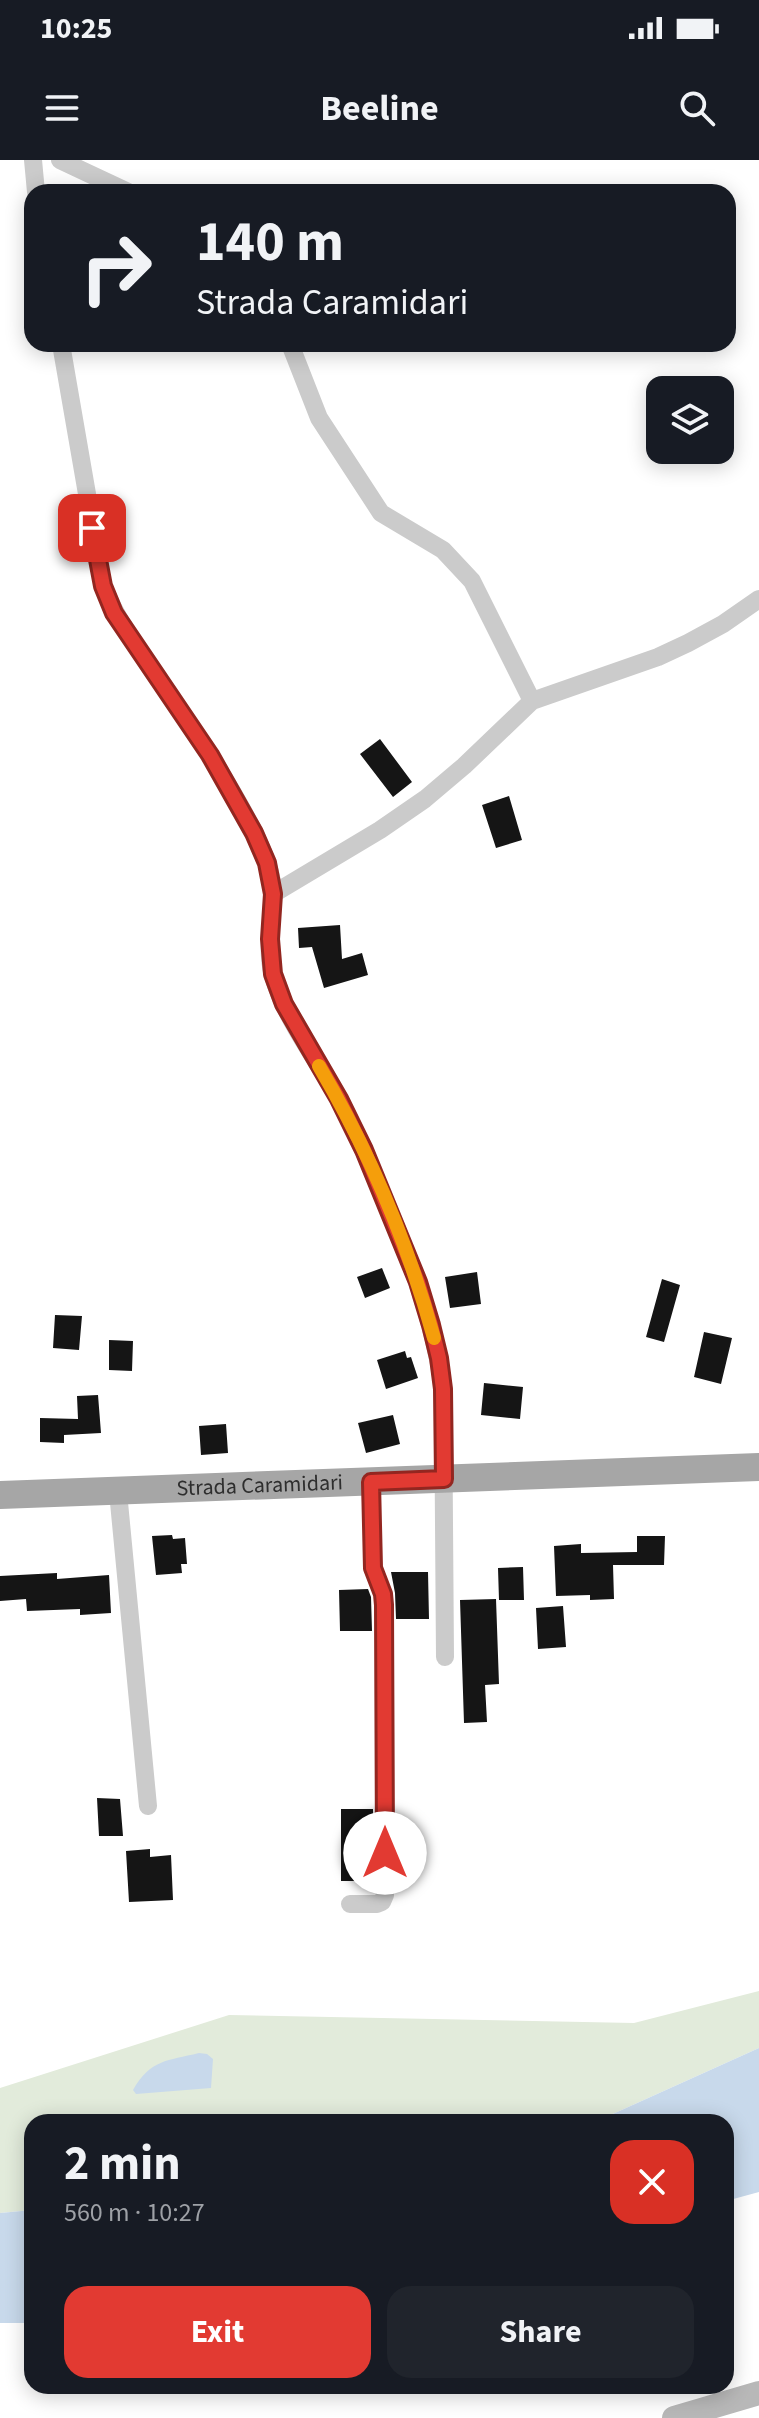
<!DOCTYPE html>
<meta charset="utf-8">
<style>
:root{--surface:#171b24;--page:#20242c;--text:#f1f3f6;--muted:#9ea1a6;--accent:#e23a32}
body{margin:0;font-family:"Source Sans 3",sans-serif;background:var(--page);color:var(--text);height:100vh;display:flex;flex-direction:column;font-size:30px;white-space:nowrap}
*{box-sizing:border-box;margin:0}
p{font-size:26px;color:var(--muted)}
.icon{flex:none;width:44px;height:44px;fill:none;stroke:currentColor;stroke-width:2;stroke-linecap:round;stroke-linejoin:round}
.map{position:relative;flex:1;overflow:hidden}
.drawer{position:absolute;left:24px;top:1954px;width:710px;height:280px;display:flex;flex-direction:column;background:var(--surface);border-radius:24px;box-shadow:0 4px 20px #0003}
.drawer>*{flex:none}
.top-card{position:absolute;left:24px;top:24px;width:712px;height:168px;border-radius:24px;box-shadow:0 4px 20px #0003;background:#171b24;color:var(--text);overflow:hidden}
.controls{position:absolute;left:646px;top:216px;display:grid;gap:16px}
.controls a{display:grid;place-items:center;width:88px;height:88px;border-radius:16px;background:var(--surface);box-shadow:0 4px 20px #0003;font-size:40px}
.pin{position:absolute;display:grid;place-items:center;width:68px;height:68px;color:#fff;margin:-34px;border-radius:16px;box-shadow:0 4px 12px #0006}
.me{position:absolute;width:88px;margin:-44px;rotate:0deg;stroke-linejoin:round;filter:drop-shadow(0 0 6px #0008)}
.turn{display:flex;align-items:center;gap:28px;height:168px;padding:0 40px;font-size:36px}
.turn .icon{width:104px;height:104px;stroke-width:2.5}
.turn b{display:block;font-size:56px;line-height:68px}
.round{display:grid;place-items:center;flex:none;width:84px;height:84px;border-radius:24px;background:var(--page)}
.headline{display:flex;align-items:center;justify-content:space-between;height:136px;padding:0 40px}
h1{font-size:48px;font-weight:700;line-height:60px}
.button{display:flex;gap:16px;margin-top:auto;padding:16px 40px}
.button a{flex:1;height:92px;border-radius:24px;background:var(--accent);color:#fff;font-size:32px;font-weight:700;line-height:92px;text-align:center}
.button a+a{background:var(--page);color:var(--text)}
.status{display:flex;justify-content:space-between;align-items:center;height:56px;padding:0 40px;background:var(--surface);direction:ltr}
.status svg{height:22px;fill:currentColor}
header{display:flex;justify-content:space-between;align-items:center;height:104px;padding:0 40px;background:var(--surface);font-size:36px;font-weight:700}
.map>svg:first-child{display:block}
.green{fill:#e2ebdb}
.water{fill:#c8d9eb}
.building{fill:#151515}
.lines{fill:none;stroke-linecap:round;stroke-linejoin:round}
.street{stroke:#cbcbcb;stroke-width:18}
.secondary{stroke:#b8b8b8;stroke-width:24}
.primary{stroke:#a6a6a6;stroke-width:28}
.route-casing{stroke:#932620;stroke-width:20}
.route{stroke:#e23a32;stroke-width:14}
.slow{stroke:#f59e0b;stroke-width:14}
.labels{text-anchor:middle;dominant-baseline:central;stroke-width:8;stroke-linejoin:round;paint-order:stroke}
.street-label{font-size:22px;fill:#2e2e2e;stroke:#fff}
</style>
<div class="status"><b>10:25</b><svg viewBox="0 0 49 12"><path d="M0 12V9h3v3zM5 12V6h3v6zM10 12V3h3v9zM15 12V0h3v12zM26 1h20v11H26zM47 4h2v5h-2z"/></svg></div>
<header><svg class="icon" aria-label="menu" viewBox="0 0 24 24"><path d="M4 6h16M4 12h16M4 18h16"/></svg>Beeline<svg class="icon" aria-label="search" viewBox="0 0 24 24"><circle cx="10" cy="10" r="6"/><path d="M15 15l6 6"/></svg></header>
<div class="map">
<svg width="759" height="2258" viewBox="0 0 759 2258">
<rect width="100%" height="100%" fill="#fff"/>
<path class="green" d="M759,1831V1888L595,1962H32V2050L0,2053V1928L229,1855L634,1863Z"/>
<path class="water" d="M759,1888V2032L726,2041V1962H595Z
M199,1893L207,1894L213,1899L211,1928L136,1934L133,1930C151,1899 167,1901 199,1893Z
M32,2050V2163H0V2053Z"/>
<path class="building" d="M380,579L412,622L393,637L360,594Z
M509,636L522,680L496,688L482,645Z
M340,765L342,799L362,793L368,815L324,828L312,787L299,788L298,768Z
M382,1108L390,1128L365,1138L357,1117Z
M477,1112L481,1144L450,1148L445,1117Z
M662,1119L680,1125L664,1182L646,1177Z
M55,1155L82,1156L79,1190L53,1188Z
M704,1172L732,1178L721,1224L694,1217Z
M109,1180L133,1181L132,1211L109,1210Z
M405,1191L407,1198L411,1197L418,1218L386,1229L377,1200Z
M484,1223L523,1227L520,1259L481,1255Z
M98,1235L101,1273L64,1275V1283L40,1282V1258L78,1259L77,1236Z
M393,1255L400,1284L366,1293L358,1263Z
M226,1264L228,1293L201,1295L199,1266Z
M172,1375L173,1379L185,1378L187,1404H181L182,1413L156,1415L152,1376Z
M637,1376H665L664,1405H613L614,1439L590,1440V1435L556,1436L554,1386L581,1384V1393L637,1392Z
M523,1407L524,1440H499L498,1408Z
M391,1412H428L429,1459H396L395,1433Z
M57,1413V1419L109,1415L111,1453L80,1455V1449L27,1451L26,1439L0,1441V1416Z
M368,1429L371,1437L372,1471H340L339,1430Z
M496,1439L499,1524L485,1525L487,1562L464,1563L460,1440Z
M563,1446L566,1487L538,1489L536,1448Z
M97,1638L120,1639L123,1676H99Z
M341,1649H373V1721H341Z
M150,1689V1697L171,1695L173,1740L129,1742L126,1691Z"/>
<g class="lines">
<path class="street" d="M33,0L36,32
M60,0L128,32
M61,184L103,426C118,462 140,492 162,524C195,573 229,621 255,674C264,693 274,716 273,738C272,763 266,790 273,816C286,861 317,899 339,939C355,969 368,1001 382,1033C409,1096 434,1160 443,1229L445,1497
M290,184L319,258L381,353L443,390L472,421L532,541
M273,734L380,670L425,639L464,606L532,541L658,497L688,483L723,464L759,439
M118,1332L148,1646
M350,1744H377L382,1742L385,1735L384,1445L383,1434L373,1408L371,1322"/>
<path class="secondary" d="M674,2258L759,2233"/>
<path class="primary" id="s1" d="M0,1335L759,1307"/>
</g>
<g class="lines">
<g class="route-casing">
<path id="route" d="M92,368L103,426L114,453L210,595L254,673L267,703L273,734L270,779L273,814L284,844L339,939L364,990L418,1122L431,1165L439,1198L443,1229L444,1319L371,1322L373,1408L383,1434L384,1445L385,1693"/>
</g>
<use href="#route" class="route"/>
<path class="slow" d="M319,906C369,991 408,1084 434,1178"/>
</g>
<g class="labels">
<g class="street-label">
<text stroke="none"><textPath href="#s1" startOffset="260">Strada Caramidari</textPath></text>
</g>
</g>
</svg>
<div class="controls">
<a><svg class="icon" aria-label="layers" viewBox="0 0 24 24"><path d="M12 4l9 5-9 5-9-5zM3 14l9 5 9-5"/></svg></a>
</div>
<div class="pin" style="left:92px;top:368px;background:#d93025"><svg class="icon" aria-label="arrive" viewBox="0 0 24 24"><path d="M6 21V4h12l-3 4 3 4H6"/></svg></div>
<svg class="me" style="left:385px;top:1693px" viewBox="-20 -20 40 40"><circle r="19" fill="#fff"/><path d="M0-13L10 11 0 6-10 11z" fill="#e23a32"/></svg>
<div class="top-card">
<div class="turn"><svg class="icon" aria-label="right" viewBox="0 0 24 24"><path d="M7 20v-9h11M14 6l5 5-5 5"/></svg><div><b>140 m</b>Strada Caramidari</div></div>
</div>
<section class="drawer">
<div class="headline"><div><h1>2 min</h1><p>560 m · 10:27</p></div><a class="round" style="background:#d93025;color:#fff"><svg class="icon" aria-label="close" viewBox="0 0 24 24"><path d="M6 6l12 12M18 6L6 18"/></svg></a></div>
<div class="button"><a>Exit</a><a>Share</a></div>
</section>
</div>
